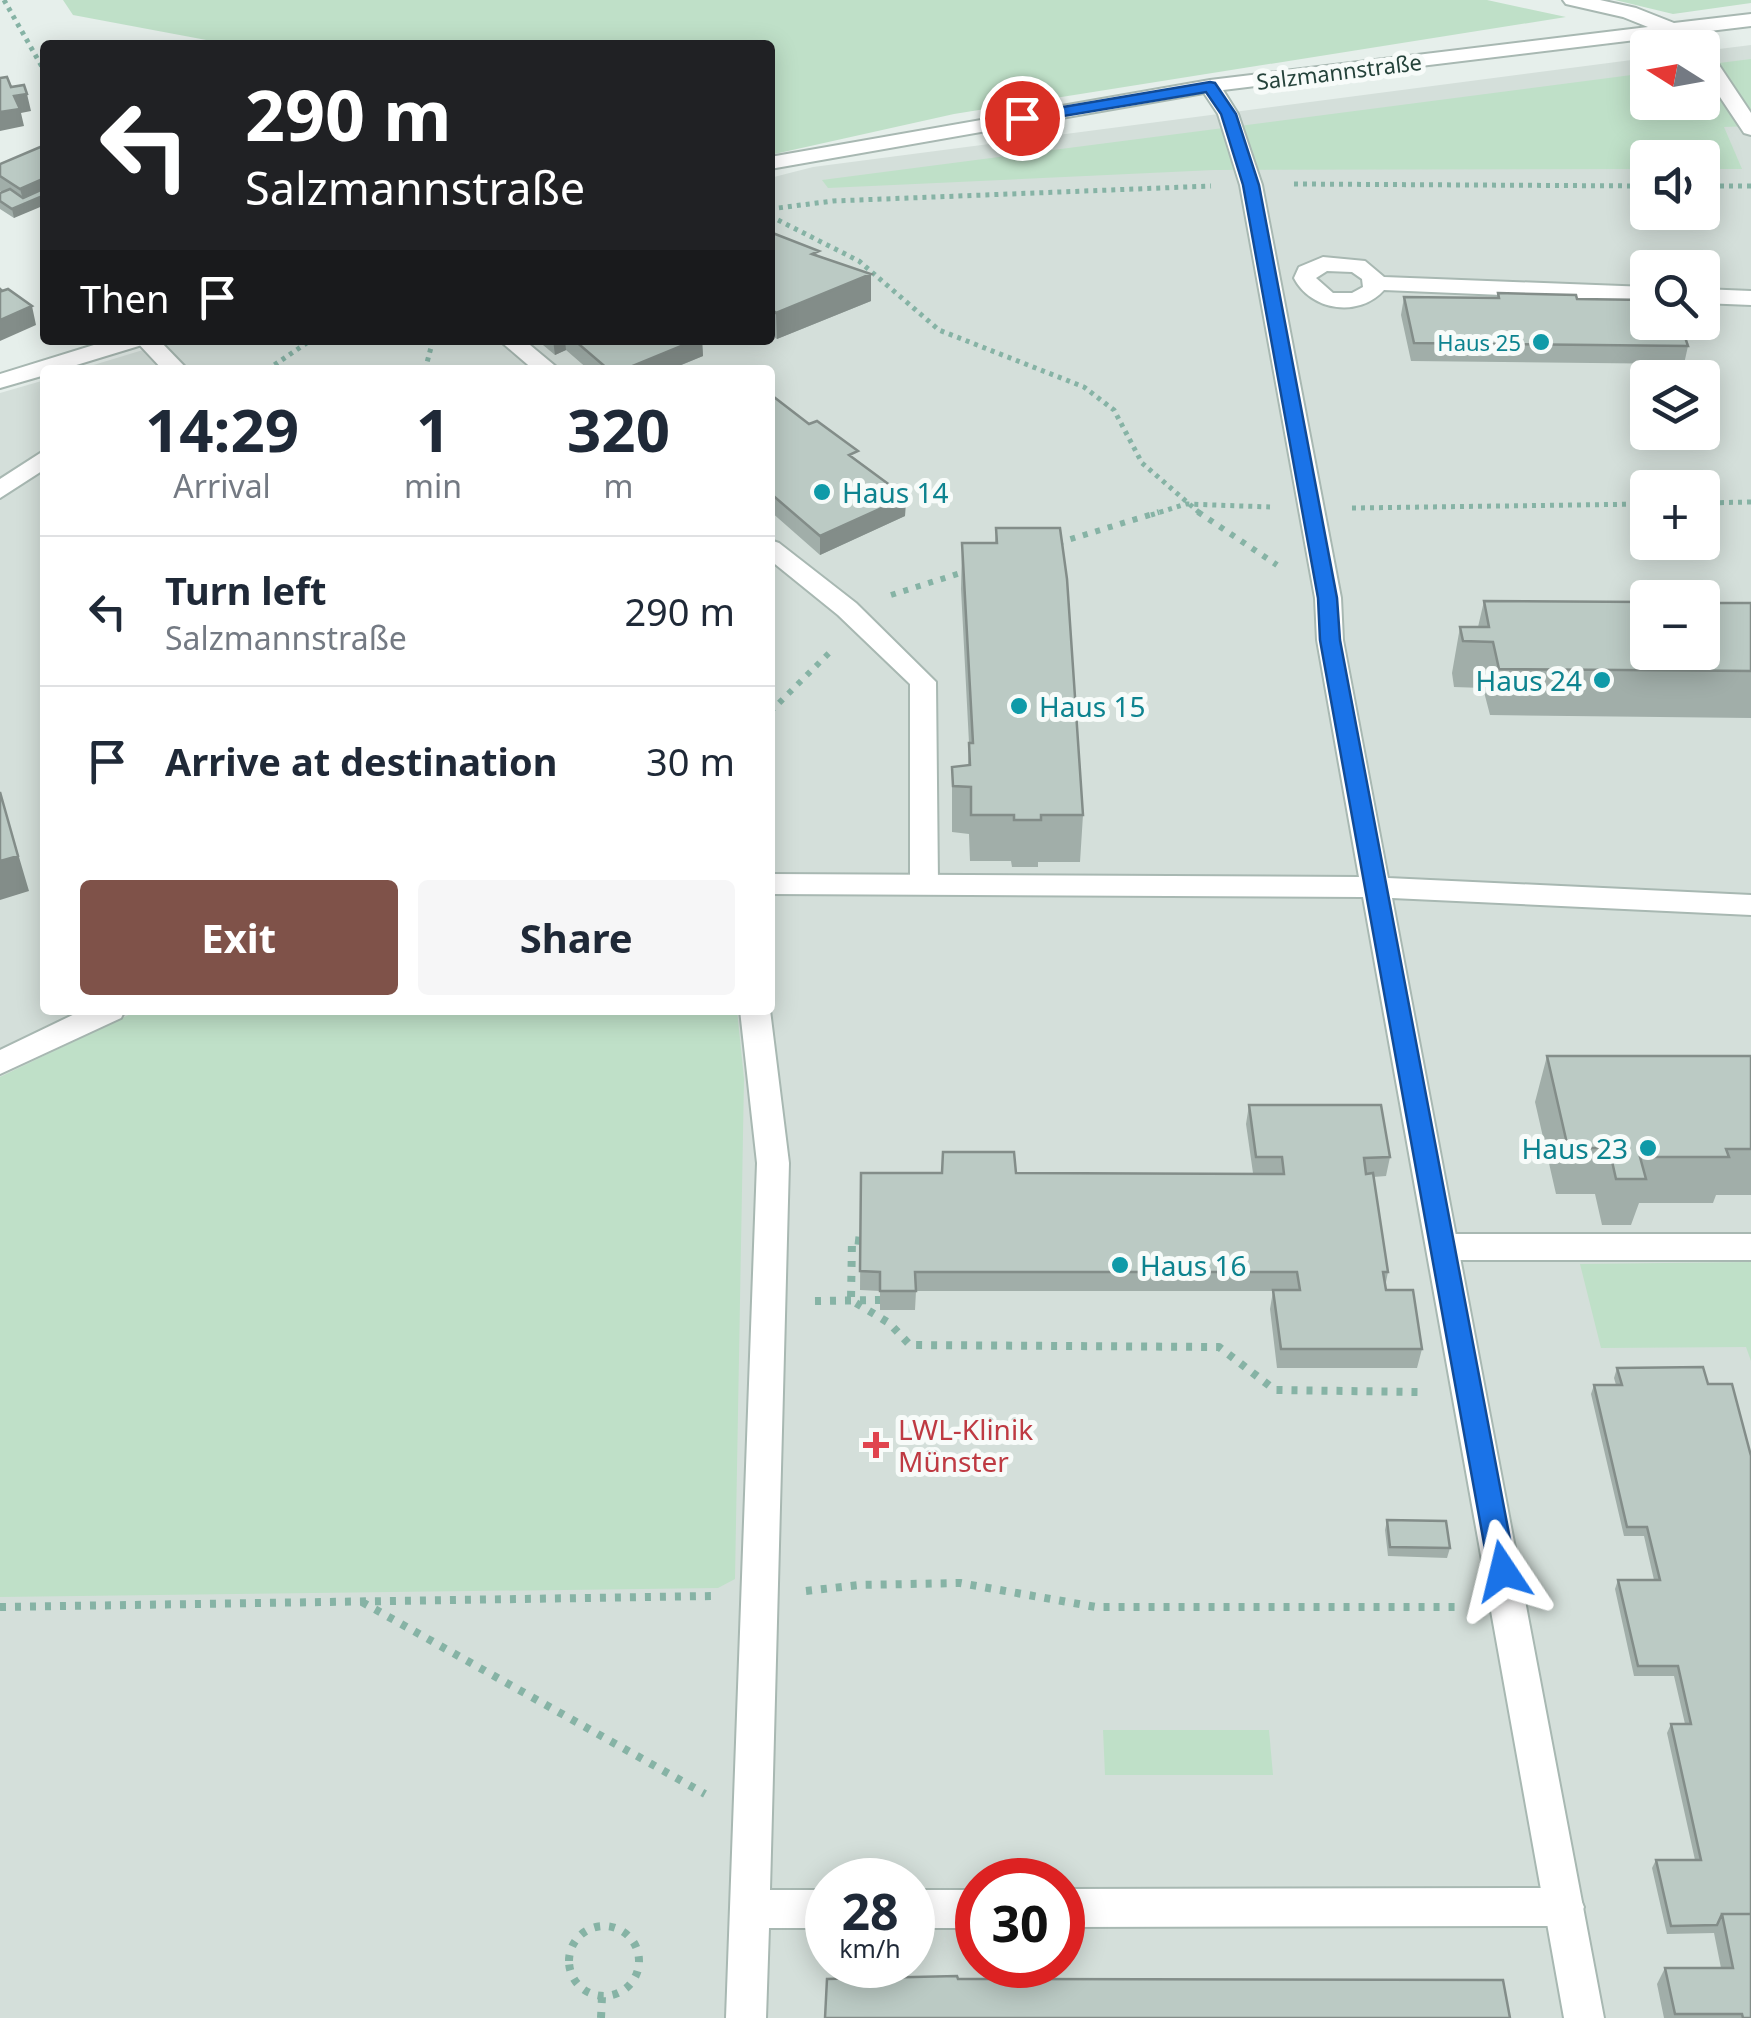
<!DOCTYPE html>
<meta charset="utf-8">
<style>
:root{--surface:#fff;--page:#f6f6f7;--text:#1f2937;--muted:#747a83;--line:#e0e1e3;--accent:#7f5249}
body{margin:0;font-family:"Noto Sans",sans-serif;background:var(--page);color:var(--text);height:100vh;display:flex;flex-direction:column;font-size:38px;white-space:nowrap}
*{box-sizing:border-box;margin:0}
p{font-size:32px;color:var(--muted)}
.icon{flex:none;width:55px;height:55px;fill:none;stroke:currentColor;stroke-width:2;stroke-linecap:round;stroke-linejoin:round}
.map{position:relative;flex:1;overflow:hidden}
.panel{position:absolute;left:40px;top:365px;width:735px;height:650px;display:flex;flex-direction:column;background:var(--surface);border-radius:10px;box-shadow:0 5px 25px #0003}
.panel>*{flex:none}
.top-card{position:absolute;left:40px;top:40px;width:735px;height:305px;border-radius:10px;box-shadow:0 5px 25px #0003;background:#202124;color:#fff;overflow:hidden}
.needle{width:65px;rotate:281deg}
.fabs{position:absolute;left:1630px;top:30px;display:grid;gap:20px}
.fabs a{display:grid;place-items:center;width:90px;height:90px;border-radius:10px;background:var(--surface);box-shadow:0 5px 25px #0003;font-size:50px}
.speed{position:absolute;left:805px;top:1858px;display:flex;gap:20px;font-size:50px;font-weight:700;text-align:center}
.speed>*{display:grid;place-content:center;width:130px;height:130px;border-radius:50%;background:var(--surface);box-shadow:0 5px 25px #0003;line-height:1}
.speed small{font-size:25px;font-weight:400}
.speed .limit{border:15px solid #d22;background:#fff;color:#111}
.pin{position:absolute;display:grid;place-items:center;width:85px;height:85px;color:#fff;margin:-42px;border:5px solid #fff;border-radius:50%;box-shadow:0 2px 10px #0007}
.me{position:absolute;width:110px;margin:-55px;rotate:350deg;stroke-linejoin:round;filter:drop-shadow(0 0 8px #0008)}
.turn{display:flex;align-items:center;gap:35px;height:210px;padding:0 40px;font-size:45px}
.turn .icon{width:130px;height:130px;stroke-width:2.5}
.turn b{display:block;font-size:70px;line-height:85px}
.then{display:flex;align-items:center;height:95px;padding:0 40px;background:#0003;gap:20px;font-size:38px}
.eta{display:flex;justify-content:space-evenly;align-items:center;height:170px;text-align:center}
.eta b{font-size:60px;font-weight:700;line-height:70px}
.cta{display:flex;gap:20px;margin-top:auto;padding:20px 40px}
.cta a{flex:1;height:115px;border-radius:10px;background:var(--accent);color:#fff;font-size:40px;font-weight:700;line-height:115px;text-align:center}
.cta a+a{background:var(--page);color:var(--text)}
ul{padding:0;list-style:none}
li{display:flex;align-items:center;gap:30px;height:150px;padding:0 40px;border-top:2px solid var(--line)}
li div{flex:1}
li b{display:block;font-size:38px}
li em{font-style:normal}
.map>svg:first-child{display:block}
.built{fill:#d4dfda;fill-rule:evenodd}
.green{fill:#bfe0c8}
.lines{fill:none;stroke-linecap:round;stroke-linejoin:round}
.service-casing{stroke:#a8b8b2;stroke-width:4}
.minor-casing{stroke:#a8b8b2;stroke-width:4}
.path-far2{stroke:#86b3a5;stroke-width:5;stroke-dasharray:4 5;stroke-linecap:butt}
.path-far1{stroke:#86b3a5;stroke-width:6;stroke-dasharray:5 8;stroke-linecap:butt}
.path{stroke:#86b3a5;stroke-width:8;stroke-dasharray:6 9;stroke-linecap:butt}
.service{fill:#fff;fill-rule:evenodd}
.minor{fill:#fff;fill-rule:evenodd}
.wall{fill:#a1aea9}
.shaded-wall{fill:#838d89}
.building{fill:#bbcac4;stroke:#838d89;stroke-width:2.5}
.route{fill:#1a73e8;stroke:#114b97;stroke-width:2.5}
.culture-dot{fill:#0f9aa8;stroke:#f7fbf9;stroke-width:4}
.health-dot{fill:#e0444e;stroke:#f7fbf9;stroke-width:4}
.labels{text-anchor:middle;dominant-baseline:central;stroke-width:10;stroke-linejoin:round;paint-order:stroke}
.far-street-label{font-size:22px;fill:#24423a;stroke:#f7fbf9}
.far-culture-label{font-size:22px;fill:#0d838f;stroke:#f7fbf9;text-anchor:end}
.culture-label{font-size:28px;fill:#0d838f;stroke:#f7fbf9;text-anchor:start}
.health-label{font-size:28px;fill:#be3a42;stroke:#f7fbf9;text-anchor:start}
</style>
<div class="map">
<svg width="1751" height="2018" viewBox="0 0 1751 2018">
<rect width="100%" height="100%" fill="#e6efeb"/>
<path class="built" d="M1751,45V2018H0V393L45,380V1010H770V370H77L176,340H770V178L813,167L1647,58L1648,102H1702L1703,51ZM1648,158H1702V212H1648ZM1648,268H1702V322H1648ZM1648,378H1702V432H1648ZM1648,488H1702V542H1648ZM1648,598H1702V652H1648ZM828,1880H912V1965H828ZM978,1880H1062V1965H978Z"/>
<path class="green" d="M63,0H1487L1566,17L954,114L770,155V45H233L73,15Z
M1615,0H1751V3L1673,14Z
M1751,59V126L1724,127L1742,169H1703L1702,158H1648L1647,169L1214,170L828,188L822,180L1647,73L1648,102H1702L1703,65Z
M139,1010H737L744,1079L735,1579L718,1588L0,1597V1077Z
M1751,1262V1361L1746,1347L1601,1348L1580,1264Z
M1103,1730H1269L1273,1775H1105Z"/>
<g class="lines">
<g class="service-casing">
<path id="service" d="M135,340H159L188,370H163Z
M499,340H524L560,370H534Z
M45,450V469L0,498V479Z
M770,540L779,543L856,603L936,682L938,883L934,890H914L910,883V684L838,615L770,560Z
M740,1010H770L789,1163L770,1890H828V1928H769L766,2018H726L757,1163Z
M1443,1234H1751V1260H1443L1431,1256L1427,1247L1431,1238Z
M1564,1888L1578,1894L1584,1907L1578,1920L1564,1926L1062,1927V1889Z
M912,1890H978V1928H912Z"/>
</g>
<g class="minor-casing">
<path id="minor" d="M1563,0H1600L1636,8L1674,23L1751,14V26L1223,90L1238,114L1262,185L1341,598L1343,640L1388,878L1751,895V915L1392,898L1604,2018H1564L1363,897L770,894V874L1359,877L1317,640L1315,598L1240,185L1218,114L1204,93L770,169V157L1210,80L1648,27L1623,17L1566,4Z
M1702,48L1709,50L1751,113V135L1744,133L1702,70Z
M1323,257L1365,261L1384,277L1648,287V301L1384,290C1359,318 1311,311 1294,278L1299,267ZM1327,271L1352,272L1362,279L1363,287L1352,293H1333L1316,278Z
M1702,289L1751,291V305L1702,303Z
M110,340H145L142,345L60,370H45V375L0,388V374Z
M83,1010H125L121,1018L0,1074V1050Z"/>
</g>
<path class="path-far2" d="M4,0L45,72
M1294,184L1648,186
M1702,186H1751
M770,209L833,201L1211,186
M770,216L859,261L939,330L1084,387L1114,410L1142,463L1202,515
M267,370L311,340
M425,370L433,340
M1702,503L1751,502
M1352,508L1648,504
M1151,515L1186,504L1270,507"/>
<path class="path-far1" d="M1198,512L1277,565
M1058,543L1159,512
M891,595L970,570
M770,712L831,651"/>
<path class="path" d="M861,1241L852,1240L851,1300L889,1323L910,1345L1219,1347L1275,1390L1420,1392
M815,1301L880,1300
M806,1591L859,1585L960,1583L1096,1607H1461
M362,1602L705,1794
M0,1607L714,1596
M569 1961a35 35 0 1 1 70 0a35 35 0 1 1-70 0Z
M601,2018L602,1997"/>
<use href="#service" class="service"/>
<use href="#minor" class="minor"/>
</g>
<path class="wall" d="M45,145L14,218L0,209V193L2,192L0,191V164Z
M770,232L820,256L871,274V301L777,339L770,334Z
M1498,293L1577,299L1688,346L1684,364L1411,361L1401,315L1404,297L1497,298Z
M537,340H702L703,356L669,370H589L566,350L555,355Z
M770,394L906,497L905,516L820,555L770,511Z
M996,528L1083,815L1080,862H1038V867H1012L1011,861H970L969,834L952,832V767L968,766L969,743L961,589L962,543H995Z
M1484,601L1751,603V718L1490,715L1483,688L1454,687L1452,673L1460,627H1478Z
M1547,1056H1751V1195H1716L1713,1203H1639L1631,1225H1602L1595,1194H1556L1535,1102Z
M1249,1105L1390,1157L1386,1176L1373,1177L1388,1272L1385,1287L1386,1290L1422,1349L1417,1368H1277L1270,1309L1273,1291H916L915,1310H880V1291L860,1290L861,1173H1253L1246,1124Z
M1703,1367L1751,2018H1664L1657,1984L1665,1968H1721L1714,1933L1667,1934L1652,1868L1656,1860H1695L1667,1733L1671,1724H1685L1674,1676H1634L1615,1589L1618,1580H1654L1644,1536H1624L1591,1394L1594,1385H1616L1614,1378L1617,1368Z
M1387,1520L1450,1548L1447,1558L1388,1556L1385,1530Z"/>
<path class="shaded-wall" d="M27,94L31,111L21,113L24,126L0,131V112L14,96Z
M45,178V205L14,218L12,209L24,203L20,189Z
M871,274V301L777,339L776,313Z
M32,306L36,325L0,341V320Z
M553,340H565L566,350L555,355Z
M696,340H702L703,356L669,370H623Z
M906,497L905,516L820,555V536Z
M4,806L29,891L0,900V861Z"/>
<path class="building" d="M7,77L11,87L24,85L27,94L14,96L20,109L0,112V78Z
M45,145V178L20,189L0,176V164Z
M45,188V195L12,209L0,201V193L10,189L23,198Z
M770,232L819,251L812,254L871,274L776,313L770,308Z
M0,289L2,291L8,289L32,306L0,320Z
M1498,293L1576,295L1577,299L1648,300V322H1680L1688,346L1414,343L1404,297L1499,298Z
M574,340H696L623,370H609Z
M770,394L809,424L817,421L858,451L849,455L906,497L820,536L770,493Z
M996,528H1060L1067,579L1083,815H1041V820H1014V815H971V787L953,786L952,767L970,765L969,743H973L962,543H997Z
M1484,601L1648,602V652H1702V603H1751V671L1499,669L1493,642L1463,641L1460,627H1489Z
M0,792L18,856L0,861Z
M1547,1056H1751V1149H1726L1729,1157H1640L1646,1179H1616L1609,1148H1568Z
M1249,1105H1381L1390,1157L1364,1158L1366,1174L1373,1173L1388,1272H1383L1386,1290H1413L1422,1349H1281L1273,1290H1300L1297,1272H915L916,1291H880V1272L860,1271L861,1173H942L943,1152H1014L1016,1173L1284,1174L1282,1157H1256Z
M1703,1367L1708,1384H1732L1751,1456V1914H1722L1717,1925L1671,1926L1656,1860H1701L1671,1724H1691L1678,1666H1638L1618,1580H1660L1647,1527H1627L1594,1385H1622L1617,1368Z
M1387,1520L1446,1521L1450,1548L1390,1547Z
M1722,1914H1751V2018H1743L1742,2014H1675L1665,1968H1733Z
M957,1976L958,1979L1503,1980L1510,2018H825L827,1979Z"/>
<path class="route" d="M1210,82L1215,83L1236,114L1259,185L1337,598L1340,640L1516,1571L1512,1579L1503,1583L1493,1579L1489,1571L1320,640L1318,598L1243,185L1221,114L1206,92L1022,123L1014,118L1022,114Z"/>
<g class="culture-dot">
<circle cx="1541" cy="342" r="10"/>
<circle cx="822" cy="492" r="10"/>
<circle cx="1602" cy="680" r="10"/>
<circle cx="1019" cy="706" r="10"/>
<circle cx="1648" cy="1148" r="10"/>
<circle cx="1120" cy="1265" r="10"/>
</g>
<path class="health-dot" d="M871 1430h10v10h10v10h-10v10h-10v-10h-10v-10h10z"/>
<g class="labels">
<g class="far-street-label">
<text transform="translate(1339 71) rotate(-7)">Salzmannstraße</text>
</g>
<g class="far-culture-label">
<text x="1521" y="342">Haus 25</text>
</g>
<g class="culture-label">
<text x="842" y="492">Haus 14</text>
<text x="1582" y="680" text-anchor="end">Haus 24</text>
<text x="1039" y="706">Haus 15</text>
<text x="1628" y="1148" text-anchor="end">Haus 23</text>
<text x="1140" y="1265">Haus 16</text>
</g>
<g class="health-label">
<text x="898" y="1429">LWL-Klinik<tspan x="898" dy="32">Münster</tspan></text>
</g>
</g>
</svg>
<div class="fabs">
<a><svg class="needle" viewBox="-14 -14 28 28"><path d="M0-13l5 13h-10z" fill="#e53935"/><path d="M0 13l5-13h-10z" fill="#747a83"/></svg></a>
<a><svg class="icon" aria-label="sound" viewBox="0 0 24 24"><path d="M4 9h4l5-4v14l-5-4H4zM17 9q2 3 0 6"/></svg></a>
<a><svg class="icon" aria-label="search" viewBox="0 0 24 24"><circle cx="10" cy="10" r="6"/><path d="M15 15l6 6"/></svg></a>
<a><svg class="icon" aria-label="layers" viewBox="0 0 24 24"><path d="M12 4l9 5-9 5-9-5zM3 14l9 5 9-5"/></svg></a>
<a>+</a>
<a>−</a>
</div>
<div class="speed"><div>28<small>km/h</small></div><div class="limit">30</div></div>
<div class="pin" style="left:1022px;top:118px;background:#d93025"><svg class="icon" aria-label="arrive" viewBox="0 0 24 24"><path d="M6 21V4h12l-3 4 3 4H6"/></svg></div>
<svg class="me" style="left:1503px;top:1571px" viewBox="-20 -20 40 40"><path d="M0-17L14 15 0 8-14 15z" fill="#1a73e8" stroke="#fff" stroke-width="4"/></svg>
<div class="top-card">
<div class="turn"><svg class="icon" aria-label="left" viewBox="0 0 24 24"><path d="M17 20v-9H6M10 6l-5 5 5 5"/></svg><div><b>290 m</b>Salzmannstraße</div></div>
<div class="then">Then<svg class="icon" aria-label="arrive" viewBox="0 0 24 24"><path d="M6 21V4h12l-3 4 3 4H6"/></svg></div>
</div>
<section class="panel">
<div class="eta">
<div><b>14:29</b><p>Arrival</p></div>
<div><b>1</b><p>min</p></div>
<div><b>320</b><p>m</p></div>
</div>
<ul>
<li><svg class="icon" aria-label="left" viewBox="0 0 24 24"><path d="M17 20v-9H6M10 6l-5 5 5 5"/></svg><div><b>Turn left</b><p>Salzmannstraße</p></div><em>290 m</em></li>
<li><svg class="icon" aria-label="arrive" viewBox="0 0 24 24"><path d="M6 21V4h12l-3 4 3 4H6"/></svg><div><b>Arrive at destination</b></div><em>30 m</em></li>
</ul>
<div class="cta"><a>Exit</a><a>Share</a></div>
</section>
</div>
